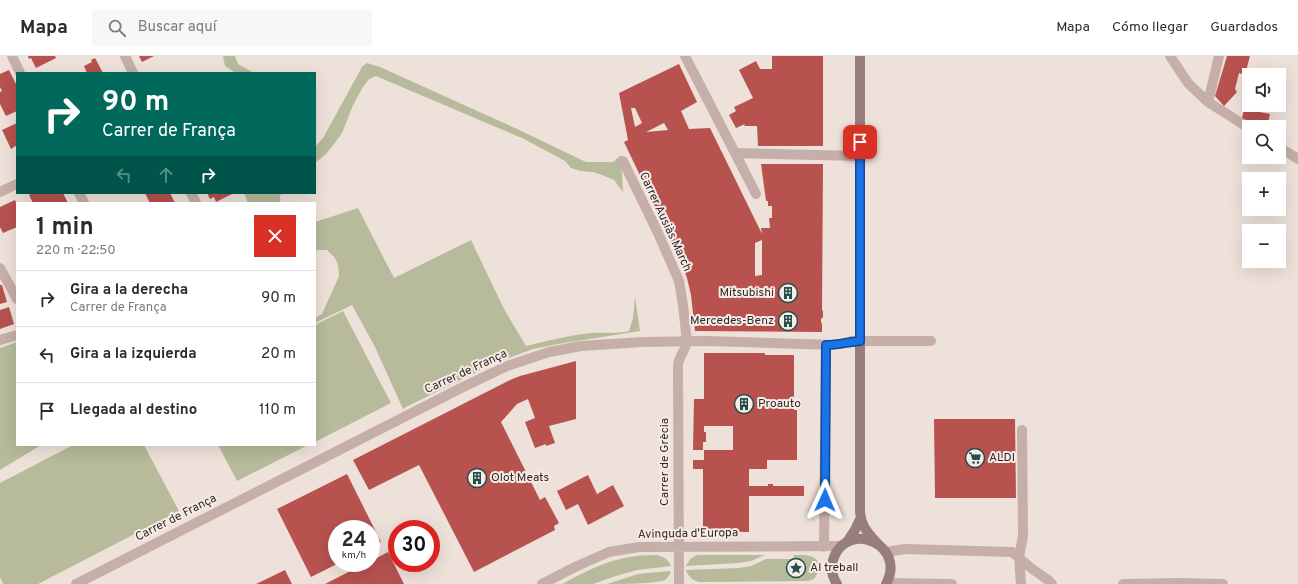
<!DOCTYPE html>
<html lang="es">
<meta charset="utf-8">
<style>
:root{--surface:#fff;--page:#f7f7f7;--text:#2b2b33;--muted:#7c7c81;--line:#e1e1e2}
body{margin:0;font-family:Overpass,sans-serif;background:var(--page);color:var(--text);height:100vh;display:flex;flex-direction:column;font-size:15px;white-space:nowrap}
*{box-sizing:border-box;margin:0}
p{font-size:13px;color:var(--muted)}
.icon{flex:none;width:22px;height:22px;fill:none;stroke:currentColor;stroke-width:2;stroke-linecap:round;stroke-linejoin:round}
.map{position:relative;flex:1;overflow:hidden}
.sheet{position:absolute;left:16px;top:146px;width:300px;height:244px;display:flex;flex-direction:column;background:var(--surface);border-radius:0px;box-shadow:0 4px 16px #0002}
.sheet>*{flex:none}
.banner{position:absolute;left:16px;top:16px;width:300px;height:122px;border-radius:0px;box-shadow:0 4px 16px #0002;background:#00695c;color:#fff;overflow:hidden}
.buttons{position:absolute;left:1242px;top:12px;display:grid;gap:8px}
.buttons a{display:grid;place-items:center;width:44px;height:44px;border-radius:0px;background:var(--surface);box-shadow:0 4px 16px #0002;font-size:20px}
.speed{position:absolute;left:328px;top:464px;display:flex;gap:8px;font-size:20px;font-weight:700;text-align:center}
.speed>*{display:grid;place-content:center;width:52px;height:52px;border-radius:50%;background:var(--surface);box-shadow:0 4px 16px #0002;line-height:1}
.speed small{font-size:10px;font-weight:400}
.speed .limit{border:6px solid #d22;background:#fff;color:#111}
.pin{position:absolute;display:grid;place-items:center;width:34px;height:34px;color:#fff;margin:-17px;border-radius:8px;box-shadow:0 2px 6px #0006}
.me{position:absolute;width:44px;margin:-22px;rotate:1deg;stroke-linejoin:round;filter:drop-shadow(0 0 3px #0008)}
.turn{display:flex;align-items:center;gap:14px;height:84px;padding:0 20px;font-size:18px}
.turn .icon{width:52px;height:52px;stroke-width:2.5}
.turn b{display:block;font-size:28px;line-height:34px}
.lanes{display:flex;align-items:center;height:38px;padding:0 20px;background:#0003;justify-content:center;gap:20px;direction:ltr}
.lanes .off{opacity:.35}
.round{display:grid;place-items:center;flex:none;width:42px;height:42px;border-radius:0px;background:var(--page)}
.overview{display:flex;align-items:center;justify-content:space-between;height:68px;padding:0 20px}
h1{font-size:24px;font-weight:700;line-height:30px}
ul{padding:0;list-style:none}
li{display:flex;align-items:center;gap:12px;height:56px;padding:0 20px;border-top:1px solid var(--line)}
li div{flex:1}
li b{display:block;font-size:15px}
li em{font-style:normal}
header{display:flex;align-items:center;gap:24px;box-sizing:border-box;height:56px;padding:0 20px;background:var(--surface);border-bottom:1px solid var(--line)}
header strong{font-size:19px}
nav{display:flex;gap:22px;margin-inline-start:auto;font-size:14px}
.search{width:280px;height:36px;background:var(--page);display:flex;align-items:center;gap:10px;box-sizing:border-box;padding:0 14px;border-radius:0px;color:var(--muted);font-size:15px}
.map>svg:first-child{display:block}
.green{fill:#b7bb9c}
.building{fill:#b7524f;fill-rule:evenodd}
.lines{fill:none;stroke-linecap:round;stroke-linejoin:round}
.street{stroke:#c5afa8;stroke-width:10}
.secondary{stroke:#987e7a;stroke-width:10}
.route-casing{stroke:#114b97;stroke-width:10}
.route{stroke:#1a73e8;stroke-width:7}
.labels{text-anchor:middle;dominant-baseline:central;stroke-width:4;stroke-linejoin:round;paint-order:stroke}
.street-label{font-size:12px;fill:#322827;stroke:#f6ebe6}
.poi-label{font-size:12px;fill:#322827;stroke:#f6ebe6;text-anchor:start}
</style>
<header>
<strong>Mapa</strong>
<div class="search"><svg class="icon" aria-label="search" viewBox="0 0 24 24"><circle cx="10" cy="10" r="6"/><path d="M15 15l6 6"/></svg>Buscar aquí</div>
<nav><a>Mapa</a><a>Cómo llegar</a><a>Guardados</a></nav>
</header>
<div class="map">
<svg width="1298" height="528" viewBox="0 0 1298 528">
<rect width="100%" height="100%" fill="#eee1da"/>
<path class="green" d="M223,0H235L238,8L254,17H236L225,10Z
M367,7L380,11L515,72L586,106H613L621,99L623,136L614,124L602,119L593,116L580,115L571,112L565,105L524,83L376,20L369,23L363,31L353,49L342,77L334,88L327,97L315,107V91L323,82L362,11Z
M244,137H282L280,140V147H248Z
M358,152L394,222L471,184L504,253L526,290C547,285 569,279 591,277C604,276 616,278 629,275L633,262L635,241L640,275L558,288L533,293L495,307L408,350L403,353L375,291L352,249L315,267V262L322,258L339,220L338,209L335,202L327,194H315V166Z
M343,255L391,347L315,386V269Z
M17,286V389H41L0,414V292Z
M73,389H144L179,455L38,528H3L0,521V427Z
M218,389H308L237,425Z
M656,499C663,500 668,503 671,510L637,514L616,520L593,528H562C596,510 617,499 656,499Z
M697,499H765L751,505L739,507L686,510L690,503Z
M794,499C804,499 818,498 819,510C819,515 817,519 814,523L808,525H803L699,526C693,524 688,521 686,514L739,512L751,510L766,503H791L793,502Z
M669,515L671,516C669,519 668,522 665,524C654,528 621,528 607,528L638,518Z"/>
<path class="building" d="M28,0H55L56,2L36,12L31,2L29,3Z
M139,0H154L142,6Z
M772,0H823V90H758L757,70H744L745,68L736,72L729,59L736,55L734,51L753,42L739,14L756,5L760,13H772Z
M1227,0H1250L1245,19L1239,17L1235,33L1237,36L1224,50L1215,40Z
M95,2L103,17H87L84,10L92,6L91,4Z
M679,8L697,46L681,55L689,73L710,72L762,178L761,172H770L769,162H772V150H768V145H766L761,108H823L822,255L823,254V261L821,263V266L822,268V276L695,275L691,239L687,222L680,203L624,86L628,84L619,37ZM631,52H635L642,67L635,71ZM664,67L668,74L646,76ZM762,184V219L755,220V187Z
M9,14L17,30V55L6,60L0,48V36L2,35L0,31V18Z
M1244,53L1270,58L1267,71H1258L1242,62Z
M17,67V89L11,93L2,74Z
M33,137H63L68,147H33L29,139Z
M145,137H170L175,147H150Z
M207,137H234L216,146L214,141L210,143Z
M15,144L17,149V171L3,177L0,171V151Z
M0,229H2L7,246L0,248Z
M9,251L14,268L0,273V254Z
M704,297H765V299H794V354H797V404H767V413H749V430H768V428H773V430H804V440H749V476L703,475V413H693V404H704V394H733V370H704V376H706V386H703V394H693L694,343H704Z
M576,305V363L549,370L555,387L546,390V388L535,392L525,366L535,362L528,343L517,348L501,366L540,444L545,441L559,467L554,470L555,474L474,516L419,409L369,434L353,404L510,324L520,320Z
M934,363H1015L1016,442H935Z
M347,418L381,486L371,491V473H337V508L311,521L277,453Z
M588,419L597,438L613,429L624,450L588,469L578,448L566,454L557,435Z
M388,496L404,528H325L366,507H371V505Z
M285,514L292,528H256Z"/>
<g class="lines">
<path class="street" d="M12,0L20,17
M125,0L133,17
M685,0L735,97L860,100
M1170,0L1188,27L1208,46L1249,72
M1208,46L1219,0
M1279,91L1298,103
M735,97L756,138
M623,105L658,177L679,225L683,249L687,286C685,294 679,301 678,309L679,528
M0,136L17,128
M79,137L84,147
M191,137L196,147
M0,212L17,243
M0,284L17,279
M824,491L826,289
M886,496L905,493L1012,496L1031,512L1048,524L1052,528
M887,527L952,528
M76,528L461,332L507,310L549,296L581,290L642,286L708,285L835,289L852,285H931
M542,528L577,510L609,496L639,491L841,490
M1021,528L1019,501L1023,480L1022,374
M1123,528L1179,527L1223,528"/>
<path class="secondary" d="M860,0V456C861,470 869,479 879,489
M847,486L855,474L861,461
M837,528C832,520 830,510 834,501C849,464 907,489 886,528"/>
</g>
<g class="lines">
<g class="route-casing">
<path id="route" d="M825,444L826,289C838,289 848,286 860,285V86"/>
</g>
<use href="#route" class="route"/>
</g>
<defs>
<g id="building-ring" transform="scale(1)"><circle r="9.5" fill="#f6ebe6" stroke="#224f48" stroke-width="1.5"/><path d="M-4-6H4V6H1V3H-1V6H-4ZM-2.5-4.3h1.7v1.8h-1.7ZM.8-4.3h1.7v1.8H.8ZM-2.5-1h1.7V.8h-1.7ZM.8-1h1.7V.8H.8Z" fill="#224f48"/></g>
<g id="supermarket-ring" transform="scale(1)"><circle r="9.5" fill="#f6ebe6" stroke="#224f48" stroke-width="1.5"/><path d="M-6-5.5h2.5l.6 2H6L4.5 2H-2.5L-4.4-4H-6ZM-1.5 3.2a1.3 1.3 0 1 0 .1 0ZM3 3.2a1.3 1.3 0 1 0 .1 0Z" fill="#224f48"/></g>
<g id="sight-ring" transform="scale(1)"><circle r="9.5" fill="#f6ebe6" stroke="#224f48" stroke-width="1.5"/><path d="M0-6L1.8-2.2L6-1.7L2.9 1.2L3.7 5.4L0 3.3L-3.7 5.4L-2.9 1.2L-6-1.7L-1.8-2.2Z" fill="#224f48"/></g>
</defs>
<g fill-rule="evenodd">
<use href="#building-ring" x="788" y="237"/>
<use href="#building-ring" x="788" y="265"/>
<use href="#building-ring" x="744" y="348"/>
<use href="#supermarket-ring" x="975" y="402"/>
<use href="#building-ring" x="477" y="422"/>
<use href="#sight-ring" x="796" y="512"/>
</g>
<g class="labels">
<g class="street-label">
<text transform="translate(665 166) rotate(65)">Carrer Ausiàs March</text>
<text transform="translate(466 316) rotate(-25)">Carrer de França</text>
<text transform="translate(665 406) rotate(-90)">Carrer de Grècia</text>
<text transform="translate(176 462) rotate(-27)">Carrer de França</text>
<text transform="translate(688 478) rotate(-1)">Avinguda d'Europa</text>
</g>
<g class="poi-label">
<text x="774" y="237" text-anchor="end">Mitsubishi</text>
<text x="774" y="265" text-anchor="end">Mercedes-Benz</text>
<text x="758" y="348">Proauto</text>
<text x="989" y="402">ALDI</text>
<text x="491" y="422">Olot Meats</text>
<text x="810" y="512">Al treball</text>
</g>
</g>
</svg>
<div class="buttons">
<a><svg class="icon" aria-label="sound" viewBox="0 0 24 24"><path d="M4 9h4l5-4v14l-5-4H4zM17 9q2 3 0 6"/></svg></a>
<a><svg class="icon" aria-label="search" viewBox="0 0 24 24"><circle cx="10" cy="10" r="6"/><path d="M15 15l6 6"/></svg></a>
<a>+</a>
<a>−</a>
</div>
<div class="speed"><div>24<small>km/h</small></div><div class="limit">30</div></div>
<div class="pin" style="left:860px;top:86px;background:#d93025"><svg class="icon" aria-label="arrive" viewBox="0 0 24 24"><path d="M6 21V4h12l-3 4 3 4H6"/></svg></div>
<svg class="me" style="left:825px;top:444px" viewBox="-20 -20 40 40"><path d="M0-17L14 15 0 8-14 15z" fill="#1a73e8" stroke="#fff" stroke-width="4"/></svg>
<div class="banner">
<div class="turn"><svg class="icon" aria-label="right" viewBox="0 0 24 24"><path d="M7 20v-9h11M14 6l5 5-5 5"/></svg><div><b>90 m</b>Carrer de França</div></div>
<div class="lanes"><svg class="icon off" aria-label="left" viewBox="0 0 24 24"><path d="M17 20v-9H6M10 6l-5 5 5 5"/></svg><svg class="icon off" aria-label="ahead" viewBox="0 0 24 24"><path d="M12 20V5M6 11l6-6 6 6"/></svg><svg class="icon" aria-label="right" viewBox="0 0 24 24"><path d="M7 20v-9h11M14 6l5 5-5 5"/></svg></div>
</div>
<section class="sheet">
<div class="overview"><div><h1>1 min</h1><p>220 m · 22:50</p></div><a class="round" style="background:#d93025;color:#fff"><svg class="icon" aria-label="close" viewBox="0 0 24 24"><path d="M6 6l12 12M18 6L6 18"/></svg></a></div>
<ul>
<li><svg class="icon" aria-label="right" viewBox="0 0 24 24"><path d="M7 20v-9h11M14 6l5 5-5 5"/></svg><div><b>Gira a la derecha</b><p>Carrer de França</p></div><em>90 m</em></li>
<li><svg class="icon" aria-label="left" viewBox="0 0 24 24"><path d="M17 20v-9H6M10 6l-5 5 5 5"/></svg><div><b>Gira a la izquierda</b></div><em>20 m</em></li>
<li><svg class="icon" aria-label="arrive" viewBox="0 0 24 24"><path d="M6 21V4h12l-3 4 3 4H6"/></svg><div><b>Llegada al destino</b></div><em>110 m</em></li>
</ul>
</section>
</div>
